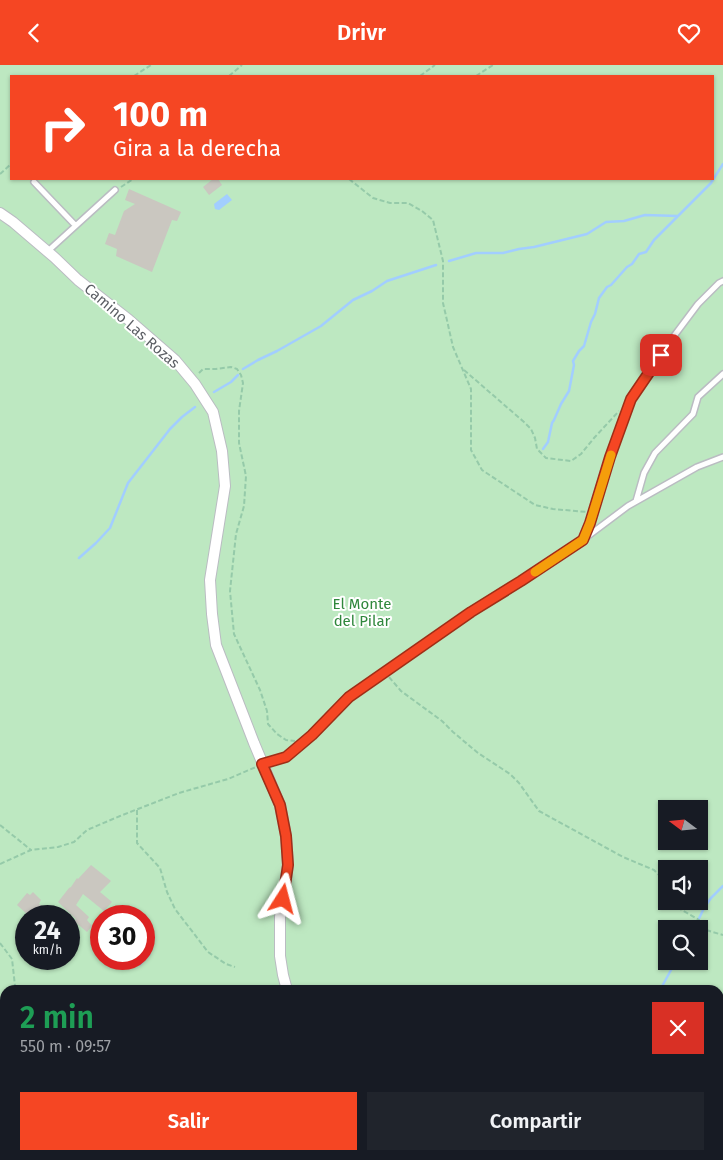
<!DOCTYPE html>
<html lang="es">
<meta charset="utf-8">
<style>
:root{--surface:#171b24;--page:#20242c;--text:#f1f3f6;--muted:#9ea1a6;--accent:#f54623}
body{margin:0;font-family:"Fira Sans",sans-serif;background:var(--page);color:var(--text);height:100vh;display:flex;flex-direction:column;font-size:19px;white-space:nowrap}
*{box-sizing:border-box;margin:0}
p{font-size:16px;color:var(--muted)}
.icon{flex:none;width:28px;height:28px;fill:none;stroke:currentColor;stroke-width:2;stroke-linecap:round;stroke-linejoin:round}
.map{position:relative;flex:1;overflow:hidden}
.panel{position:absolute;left:0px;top:920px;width:724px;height:175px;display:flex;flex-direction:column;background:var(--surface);border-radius:15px 15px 0 0;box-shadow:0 1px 4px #0004}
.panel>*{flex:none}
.top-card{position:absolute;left:10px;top:10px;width:704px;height:105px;border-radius:0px;box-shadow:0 1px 4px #0004;background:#f54623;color:#fff;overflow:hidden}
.needle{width:32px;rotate:286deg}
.controls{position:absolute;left:658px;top:735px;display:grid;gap:10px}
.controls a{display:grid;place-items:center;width:50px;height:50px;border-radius:0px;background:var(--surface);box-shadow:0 1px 4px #0004;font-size:25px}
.speed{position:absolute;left:15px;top:840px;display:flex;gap:10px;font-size:25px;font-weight:700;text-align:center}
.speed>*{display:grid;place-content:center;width:65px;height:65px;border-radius:50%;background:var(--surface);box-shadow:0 1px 4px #0004;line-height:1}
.speed small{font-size:12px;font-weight:400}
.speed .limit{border:8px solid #d22;background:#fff;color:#111}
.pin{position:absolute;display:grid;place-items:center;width:42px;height:42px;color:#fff;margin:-21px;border-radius:10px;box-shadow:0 2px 8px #0006}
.me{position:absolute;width:55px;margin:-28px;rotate:9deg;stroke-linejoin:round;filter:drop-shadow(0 0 4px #0008)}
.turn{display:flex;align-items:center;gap:18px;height:105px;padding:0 20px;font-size:22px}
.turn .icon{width:65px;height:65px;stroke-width:2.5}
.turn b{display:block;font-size:35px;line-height:42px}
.round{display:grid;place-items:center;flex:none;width:52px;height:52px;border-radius:0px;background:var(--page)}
.summary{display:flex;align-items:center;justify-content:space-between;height:85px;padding:0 20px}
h1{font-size:30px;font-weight:600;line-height:38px;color:#1e9e55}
.cta{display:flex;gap:10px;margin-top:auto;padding:10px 20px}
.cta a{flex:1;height:58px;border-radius:0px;background:var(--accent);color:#fff;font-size:20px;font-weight:600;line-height:58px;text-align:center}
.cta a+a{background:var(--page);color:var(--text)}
header{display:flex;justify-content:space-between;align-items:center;height:65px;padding:0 20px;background:var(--accent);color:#fff;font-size:22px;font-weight:600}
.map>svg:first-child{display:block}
.green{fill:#bde8c1;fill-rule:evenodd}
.water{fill:#a2ceff}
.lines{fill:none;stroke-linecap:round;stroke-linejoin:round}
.stream{stroke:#a2ceff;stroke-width:2.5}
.building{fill:#cac7c0}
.service-casing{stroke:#babcc2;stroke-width:8}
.minor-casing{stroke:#babcc2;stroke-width:12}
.path{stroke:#95caa9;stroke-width:2;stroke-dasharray:5 2.5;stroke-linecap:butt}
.service{stroke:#fff;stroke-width:5}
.minor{stroke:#fff;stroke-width:10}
.route-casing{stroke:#9f2e17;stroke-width:12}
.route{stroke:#f54623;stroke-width:9}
.slow{stroke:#f59e0b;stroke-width:9}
.labels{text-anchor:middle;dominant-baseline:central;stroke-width:4;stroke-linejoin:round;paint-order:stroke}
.street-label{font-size:15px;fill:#5b5e64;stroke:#fff}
.park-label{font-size:15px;fill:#2f873c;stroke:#fff}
</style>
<header><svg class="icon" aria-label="back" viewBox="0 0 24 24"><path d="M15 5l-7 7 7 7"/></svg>Drivr<svg class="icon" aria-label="heart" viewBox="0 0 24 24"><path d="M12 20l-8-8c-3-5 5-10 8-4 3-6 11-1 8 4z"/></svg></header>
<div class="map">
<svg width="723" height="1095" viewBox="0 0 723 1095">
<rect width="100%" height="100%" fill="#efede2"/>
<path class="green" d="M0,0H723V1095H0ZM11,11H712V114H11ZM666,744H699V776H666ZM666,804H699V836H666ZM26,851H69V894H26ZM101,851H144V894H101ZM666,864H699V896H666ZM5,925H719V1090H5Z"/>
<path class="water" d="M227,129L232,135L219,145L215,144L214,139Z
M144,883L151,889L140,901L134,896L136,894H144Z"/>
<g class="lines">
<path class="stream" d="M449,196L476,188H503L519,184L534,182L587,169L606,157L624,156L645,150L678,151
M243,304L258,295L277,286L321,261L353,235L372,226L387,216L436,200
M214,327L231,317L238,310
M543,384L548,377L552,358L554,355L561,339L569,326L574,300L573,296L579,286L584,281L591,257L595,249L599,233L607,222L611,220L627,202L632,199L639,189L646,187L654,175L711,118L723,99
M79,493L96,478L110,463L128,418L170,364L182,352L195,342
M694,864L704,843L711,833L723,821
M660,925L676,896
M384,1090L394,1095
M243,1095L255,1090
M503,1095L504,1090"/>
</g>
<path class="building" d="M213,114H218L222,120L209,130L203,122Z
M129,124L181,147L177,156L172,155L152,207L116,191L117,184L105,179L109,168L115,170L124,146L135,139L125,135Z
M91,800L111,816L100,827L112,837L104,846L83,829L76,840L89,852L87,855L92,861L87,867L74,856L76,854L58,837L69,823L71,822L77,813L78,814Z
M33,827L41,835L39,839L42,841L34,851L30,848L28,850L17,840L27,828L30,830Z"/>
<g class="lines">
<g class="service-casing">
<path id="service" d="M34,117L75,160
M48,186L115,125
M636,436L644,408L655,388L693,349L698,332L723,309
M583,475L590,458L610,392L631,334L671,275L698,239L719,218L723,216
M263,699L287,692L312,670L349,632L471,547L572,483L628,441L697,402L723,392"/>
</g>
<g class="minor-casing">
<path id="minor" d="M0,148L13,157L54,192L78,215L129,255L175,295L195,319L213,347L222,386L225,421L210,515L212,549L216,580L254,678L280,740L286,771L288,800L280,852V891L283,910L287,925
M447,1090L455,1095"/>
</g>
<path class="path" d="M134,11L151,0
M229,11L242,0
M420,11L435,0
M476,11L493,0
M0,109L11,99
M349,114L373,133L390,138H408L422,146L433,155L443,196V238L446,251L453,282L471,324V385L482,405L535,440L553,444L587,447
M121,122L133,114
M464,305L524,357L531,364L535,373L537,384L546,393L571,396L581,389L594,373L619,346
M199,308L203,304H216L231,302L237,304L241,310L243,318L239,346V378L246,411L244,441L236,469L230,526L234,569L260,625L267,646L268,659L277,669L286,675L295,676
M389,612L401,626L442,656L453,667L478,688L510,709L519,718L539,746L623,792L654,805L659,810L666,825
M137,745V778L160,803L167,827L175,844L208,887L226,899L235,902
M0,760L31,785
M0,799L31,785L58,782L74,777L87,765L120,751L179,728L228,714L256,702
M673,836L680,844L699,855L706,865L723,870
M0,878L12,894L15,921L18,925
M367,1090L372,1095
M28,1095L29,1090
M363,1095L366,1090"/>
<use href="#service" class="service"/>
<use href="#minor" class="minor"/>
</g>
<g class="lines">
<g class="route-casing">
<path id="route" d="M283,834L288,800L286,771L280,740L262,699L286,692L312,670L349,632L471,547L521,516L583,475L590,458L610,392L631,334L661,290"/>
</g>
<use href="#route" class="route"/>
<path class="slow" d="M535,507L583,475L590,458L611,390"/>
</g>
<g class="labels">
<g class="street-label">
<text transform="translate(132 261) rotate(41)">Camino Las Rozas</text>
</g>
<g class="park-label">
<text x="362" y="539">El Monte<tspan x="362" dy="17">del Pilar</tspan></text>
</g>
</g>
</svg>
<div class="controls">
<a><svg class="needle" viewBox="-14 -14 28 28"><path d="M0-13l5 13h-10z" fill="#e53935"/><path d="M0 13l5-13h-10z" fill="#9ea1a6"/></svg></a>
<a><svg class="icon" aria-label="sound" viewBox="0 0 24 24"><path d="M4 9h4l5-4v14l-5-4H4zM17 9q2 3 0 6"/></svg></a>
<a><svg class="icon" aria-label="search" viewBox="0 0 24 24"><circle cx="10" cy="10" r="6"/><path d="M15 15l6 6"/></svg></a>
</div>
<div class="speed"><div>24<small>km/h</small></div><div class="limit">30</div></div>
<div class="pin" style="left:661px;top:290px;background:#d93025"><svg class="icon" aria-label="arrive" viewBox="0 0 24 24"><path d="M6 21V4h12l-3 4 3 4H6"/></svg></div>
<svg class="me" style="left:283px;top:834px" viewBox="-20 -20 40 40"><path d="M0-17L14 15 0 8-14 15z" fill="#f54623" stroke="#fff" stroke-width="4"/></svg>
<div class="top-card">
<div class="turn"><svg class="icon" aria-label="right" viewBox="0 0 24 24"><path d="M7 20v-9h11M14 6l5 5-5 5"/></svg><div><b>100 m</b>Gira a la derecha</div></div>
</div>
<section class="panel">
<div class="summary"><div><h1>2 min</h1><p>550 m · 09:57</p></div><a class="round" style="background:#d93025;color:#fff"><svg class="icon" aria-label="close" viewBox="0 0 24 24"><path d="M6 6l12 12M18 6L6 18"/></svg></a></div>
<div class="cta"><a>Salir</a><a>Compartir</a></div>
</section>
</div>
